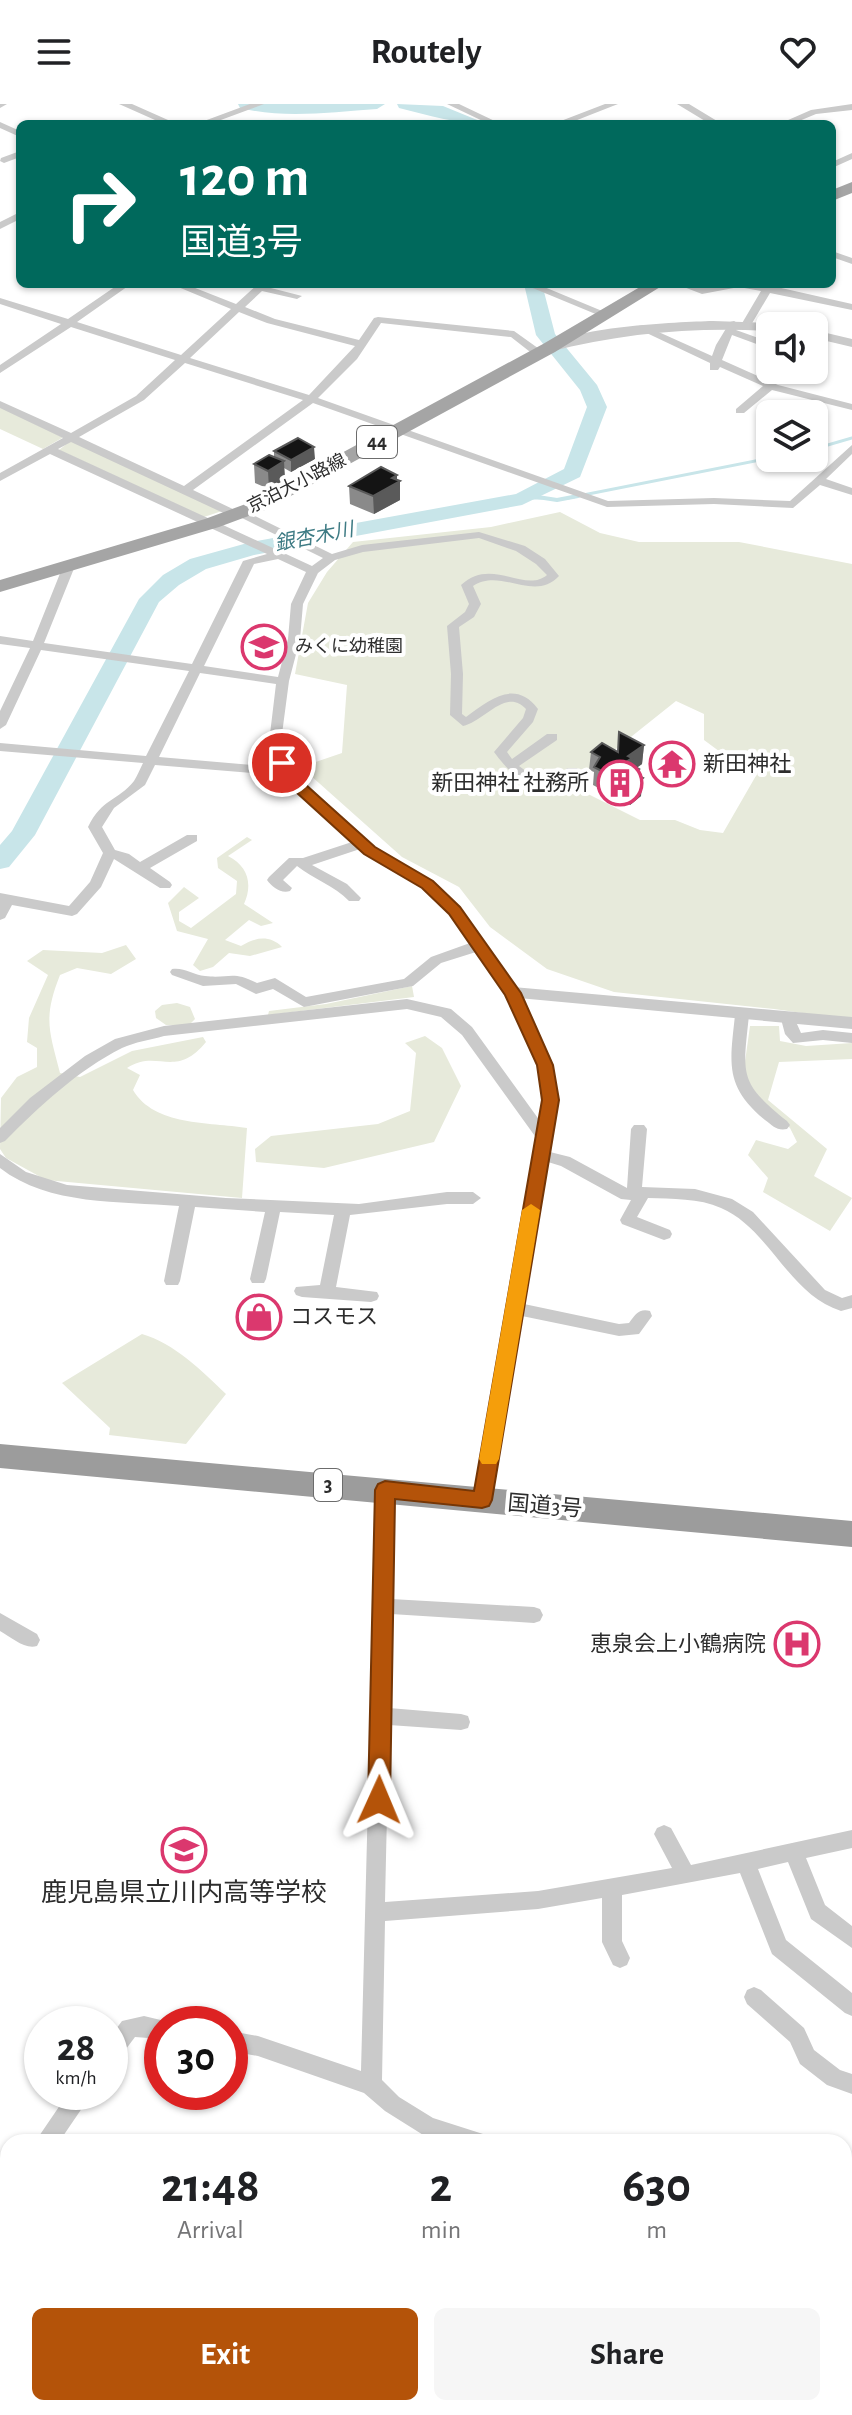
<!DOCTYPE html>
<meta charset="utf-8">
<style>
:root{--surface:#fff;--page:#f6f6f6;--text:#202124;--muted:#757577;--accent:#b45309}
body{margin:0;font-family:"Alegreya Sans","Noto Sans JP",sans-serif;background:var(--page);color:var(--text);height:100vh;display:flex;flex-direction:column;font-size:30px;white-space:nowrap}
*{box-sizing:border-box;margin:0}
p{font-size:26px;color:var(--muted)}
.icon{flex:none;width:44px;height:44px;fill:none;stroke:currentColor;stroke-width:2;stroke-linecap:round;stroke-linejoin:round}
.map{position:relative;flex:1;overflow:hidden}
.panel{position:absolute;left:0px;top:2030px;width:852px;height:282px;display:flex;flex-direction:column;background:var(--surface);border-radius:24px 24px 0 0;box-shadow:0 2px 6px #0004}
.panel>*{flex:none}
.top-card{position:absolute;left:16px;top:16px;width:820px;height:168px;border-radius:12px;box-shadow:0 2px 6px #0004;background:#00695c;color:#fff;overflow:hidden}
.tools{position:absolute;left:756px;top:208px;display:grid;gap:16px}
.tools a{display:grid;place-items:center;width:72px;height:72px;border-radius:12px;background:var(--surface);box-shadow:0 2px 6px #0004;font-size:40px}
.speed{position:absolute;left:24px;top:1902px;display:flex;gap:16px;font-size:40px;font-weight:700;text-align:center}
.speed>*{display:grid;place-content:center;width:104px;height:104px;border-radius:50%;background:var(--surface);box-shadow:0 2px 6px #0004;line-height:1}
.speed small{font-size:20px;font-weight:400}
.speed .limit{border:12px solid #d22;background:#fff;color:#111}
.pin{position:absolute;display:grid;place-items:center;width:68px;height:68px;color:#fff;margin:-34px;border:4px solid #fff;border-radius:50%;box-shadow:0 2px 8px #0007}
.me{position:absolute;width:88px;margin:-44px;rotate:1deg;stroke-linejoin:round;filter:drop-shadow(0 0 6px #0008)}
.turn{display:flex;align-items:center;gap:28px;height:168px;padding:0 32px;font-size:36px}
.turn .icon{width:104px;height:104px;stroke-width:2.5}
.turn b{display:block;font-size:56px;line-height:68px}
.eta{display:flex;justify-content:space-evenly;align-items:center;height:136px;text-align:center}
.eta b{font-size:48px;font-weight:700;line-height:56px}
.button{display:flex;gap:16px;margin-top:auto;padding:16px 32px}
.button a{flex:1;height:92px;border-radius:12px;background:var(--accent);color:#fff;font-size:32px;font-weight:700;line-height:92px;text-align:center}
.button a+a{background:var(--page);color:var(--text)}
header{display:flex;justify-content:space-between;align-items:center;height:104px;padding:0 32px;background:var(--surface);font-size:36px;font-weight:700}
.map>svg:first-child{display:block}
.green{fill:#e7eadb;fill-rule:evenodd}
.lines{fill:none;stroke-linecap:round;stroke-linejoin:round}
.stream-far1{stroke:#c8e5e9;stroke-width:3}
.stream{stroke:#c8e5e9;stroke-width:4}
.river{fill:#c8e5e9;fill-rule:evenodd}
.minor{fill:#cacaca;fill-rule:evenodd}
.tertiary{fill:#cacaca;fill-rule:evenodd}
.primary{fill:#a5a5a5;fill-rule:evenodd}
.trunk{fill:#9c9c9c;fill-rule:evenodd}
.rail-casing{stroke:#828282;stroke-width:9}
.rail{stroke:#fff;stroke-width:6;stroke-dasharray:19;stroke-linecap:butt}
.wall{fill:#8a8a8a}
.shaded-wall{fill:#5a5a5a}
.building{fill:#141414;stroke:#5a5a5a;stroke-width:2}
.route{fill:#b45309;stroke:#753606;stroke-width:2}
.slow{fill:#f59e0b}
.labels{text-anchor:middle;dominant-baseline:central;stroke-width:8;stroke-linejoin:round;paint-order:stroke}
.far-street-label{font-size:18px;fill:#2d2d2d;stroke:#fff}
.far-poi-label{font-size:18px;fill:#2d2d2d;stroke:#fff;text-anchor:start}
.shield{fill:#fff;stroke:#6c6c6c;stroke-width:2}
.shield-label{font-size:20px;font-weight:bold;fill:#2d2d2d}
.far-water-label{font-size:20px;font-style:italic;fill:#3e7b84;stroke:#fff}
.poi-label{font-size:22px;fill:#2d2d2d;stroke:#fff;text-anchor:start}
.street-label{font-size:22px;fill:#2d2d2d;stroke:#fff}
.near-poi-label{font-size:26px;fill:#2d2d2d;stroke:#fff}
</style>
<header><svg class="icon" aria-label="menu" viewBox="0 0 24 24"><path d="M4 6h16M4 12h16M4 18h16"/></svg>Routely<svg class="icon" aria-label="heart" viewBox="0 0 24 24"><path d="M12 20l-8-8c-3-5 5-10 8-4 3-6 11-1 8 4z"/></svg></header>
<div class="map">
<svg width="852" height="2311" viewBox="0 0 852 2311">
<rect width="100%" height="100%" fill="#fff"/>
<path class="green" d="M0,303L62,333V334L43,345L0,325Z
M69,338H73L222,407L204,413L59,346Z
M560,408L600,429L639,438H739L852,460V916L774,905L614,888L547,865L490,823L459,783L402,753L301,663L342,649L347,581L295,570L308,499L327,468L353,438L491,423ZM676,597L704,610V636L731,656L761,663L723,729L700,726L675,716H640L576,684L592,664Z
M247,733L252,736L228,752C248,762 253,780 244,800L273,819L261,822L249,816L225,836L241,842C255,833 270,831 282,843L250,852L229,849L213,863L200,867L193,861L208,835L177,827L168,799L184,783L199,794L179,808V817L191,824L236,790L237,777L218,764L217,754Z
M126,841L136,855L111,870L77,864L60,871C43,914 49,926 60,969L80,973L132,947L203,933L206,938C175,976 157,944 127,964L140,971L133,986C154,1022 209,1018 247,1024L242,1094L46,1076L6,1054L0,1045L1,994L17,973L37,963V944L27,938L29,914L48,871L27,857L43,846L102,849Z
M412,882L414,893L268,911L269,907L326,900Z
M177,899L190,903L195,915L189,921H166L156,914L155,907L162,901Z
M750,922H779L780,937L806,942L852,939V955L779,958L768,996L827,1045L814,1072L852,1094L830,1127L763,1088L768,1074L748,1051L756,1036L788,1045L797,1038L790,1024L761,998L743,972Z
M425,932L442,944L461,982L434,1038L324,1064L256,1058L255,1045L271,1032L378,1020L410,1007L416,949L405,939Z
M142,1230C174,1239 202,1267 226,1290L186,1340L109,1331L110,1324L62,1279Z"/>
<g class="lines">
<path class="stream-far1" d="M814,345L852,334
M526,394H543
M568,394L770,354"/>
<path class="stream" d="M522,395L531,392L557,396L578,392"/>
<path class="river" d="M238,0H385L377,5C331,8 285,15 240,4Z
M397,0L443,2L487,20C457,20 428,11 399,4Z
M524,180H542L555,230L597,281L607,303L580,373L522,401L254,451L206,465L179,481L159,498L35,731L9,763L0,765V741L12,727L139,495L163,471L190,455L251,438L516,390L564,365L587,303L580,286L536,231Z"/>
<path class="minor" d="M0,0H7L0,4Z
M119,0H132L177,20H164Z
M250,0H264L210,20H196Z
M447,0H459L501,20H489Z
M605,0H618L567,20H553Z
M677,0H689L722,20H710Z
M852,0V6L816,10L792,20H779L811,6Z
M0,18L20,27V33L0,24Z
M20,47V53L4,59L0,57L1,54Z
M852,49V55L832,64V58Z
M20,108V115L0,125V118Z
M832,147L852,154V160L832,153Z
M119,180H131L77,218L181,251L231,205L171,180H185L236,200L258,180H269L267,183L302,192L297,195L262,187L245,203L275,215L359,236L374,214L378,213L514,227L542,247V251H534L511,233L381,219L357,255L318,294L608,397L714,394L790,397L852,341V350L826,375L852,384V391L820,381L793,404L714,400L607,403L313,299L193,386L237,407H245L332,450L362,441L479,428L525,442L545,455L559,472C534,499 501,463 473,482L481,500L474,513L459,523L463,570L462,610L466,613C490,595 515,575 538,605L533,618L507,648L512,655L547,630H557V636L519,662L538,676L551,679L561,674L567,664H577L579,667C553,709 514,676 494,648L523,614L526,605C506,583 484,618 463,622L450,611L451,570L447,522L465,508L469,500L461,481C491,452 525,490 547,471L536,460L516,447L479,434L363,448L335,456L318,469L303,500L300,535L289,577L282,630L285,650L293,667L374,743L433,777L459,803L518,885L552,961L559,996L550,1048L570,1053L627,1084L631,1025L634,1021H644L647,1025L642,1083L695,1085L732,1095L753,1108L825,1186L842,1194L852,1191V1204L841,1207C788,1190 770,1125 721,1104C699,1094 672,1095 648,1094L637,1113L670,1126L672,1130L670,1134L664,1136L622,1120L620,1116L631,1096L621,1095L561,1062L548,1058L524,1200L619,1220L629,1219C635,1211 639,1204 650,1207L652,1212L639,1230L619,1232L522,1212L491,1396L488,1401L482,1403L476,1401L473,1396L506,1207L505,1204L508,1199L537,1035L462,931L441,913L407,905L164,932C150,936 135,938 122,944C78,966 40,1002 5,1037L0,1039V1024L30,994L85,952L115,935L164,922L407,895L451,905L472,923L540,1017C551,956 510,895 476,848L441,859L413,882L304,903L273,885L256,890L236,880L203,882L172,871L170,868L172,865C184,863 193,871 205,872C229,875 232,866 257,879L275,874L306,893L404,875L431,853L470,839L449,809L423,783L360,745L312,761L347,780L361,794L359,797H349C335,782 313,775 297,762L283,776L292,784L290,787C281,790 272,783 267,776L269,773L289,754H303L352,738L282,672L278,664L252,669L155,661L145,681L114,704L102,723L115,746L129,750L140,758L187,731H197V737L150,764L170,778L172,781L170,784H160L114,755L101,783L77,810L72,812L12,801L5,814L0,816V789L69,802L90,778L103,749L88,723C102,694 118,697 134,677C137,672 140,665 143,659L0,647V639L146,652L189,567L41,546L6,621L0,625V607L30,544L0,540V532L33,537L63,462L69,458L75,462L44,539L192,560L243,457L267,450L50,350L0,377V369L63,334L0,304V297L71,329L136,292L175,256L71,223L0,269V261L61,220L0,200V194L68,215ZM239,208L267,219L355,242L309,291L190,254ZM185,259L303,296L184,382L79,333L144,296ZM71,338L232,413H240L323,454L312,462L58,345ZM278,455L306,468L291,500L288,535L278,573L204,562L254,460ZM200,569L276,580L270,630L275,656L252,661L159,653Z
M523,180H537L607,209L598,211Z
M676,180H691L703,184L723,180L768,181L852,200V206L770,189L751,221L746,224L741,221L761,187L739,183L702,190Z
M734,217L739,220L736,226L770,238V245L732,231L722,256L778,281L852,300V306L772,286L744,309H736V305L763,282L720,263L718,266H710V259L634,223L643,221L712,252L716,241L730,218Z
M742,906L749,911C743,970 738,978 787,1017L790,1021L787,1025C777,1027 773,1022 765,1016C724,982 730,959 735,911Z
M788,910L793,911L801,929L823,926L852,929V939L823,936L793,939L785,930L781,915Z
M0,1050L26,1068L67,1081L226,1094L359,1100L447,1088H473L481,1094L473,1100H447L350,1111L336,1183L377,1188L379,1192L377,1196L371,1198L302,1193L296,1191L294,1187L296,1183L320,1181L334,1111L280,1108L266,1175L264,1179H252L250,1175L265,1108L195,1103L180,1177L178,1181H166L164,1177L179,1102C120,1097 49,1102 0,1064Z
M385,1379L391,1381L394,1386L391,1495L534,1503L540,1505L543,1511L540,1517L534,1519L391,1510L389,1604L461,1610L468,1612L470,1618L468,1624L461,1626L389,1621L385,1798L538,1787L672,1764L654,1730L657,1724L664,1721L671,1724L691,1761L852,1726V1744L806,1754L825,1801L852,1822V1844L811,1815L788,1758L758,1765L786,1836L852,1889V1912L845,1909L772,1850L740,1769L622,1791V1837L630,1854L627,1861L620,1864L613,1861L602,1838V1794L538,1805L385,1817L382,1976L399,1993L433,2014L483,2030L486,2038H442L428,2034L385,2007L364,1989L258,1952L230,1947V1927L258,1932L361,1967L376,1386L379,1381Z
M0,1509L37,1530L40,1536L37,1542C25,1546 11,1533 0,1527Z
M754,1883L761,1886L804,1924L814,1946L840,1966L852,1970V1990L827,1981L800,1960L790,1938L747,1900L744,1893L747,1886Z
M144,1912L169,1918L170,1920H162V1935L135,1933L117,1957L110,1960V1933L122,1917Z
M69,1988H93L59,2038H35Z
M8,2074V2102L0,2106V2078Z
M844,2144L852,2145V2167L844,2166Z"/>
<path class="tertiary" d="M713,217L770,219L776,222H770V227C694,223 623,229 549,248L542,244C570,223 676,218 713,217Z
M814,226L852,235V243L814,234Z
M513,883L852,913V925L507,893L504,889L507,885Z"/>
<path class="primary" d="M852,78V89L832,97V86Z
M645,180H665L555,248L265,406L219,423L0,488V476L205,415L251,398L543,240Z"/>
<path class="trunk" d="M0,1340L852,1417V1443L0,1364Z"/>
<g class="rail-casing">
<path id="rail" d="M844,2191L852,2189
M360,2311L388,2304"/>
</g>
<use href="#rail" class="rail"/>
</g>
<path class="wall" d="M274,347L315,355L291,368L284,364L285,376L269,385L255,379L254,360L274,353Z
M397,371V376L400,377V396L374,410L350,400L349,382Z
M619,628L644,641L642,660L636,664L641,692L630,701L593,681L594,668L589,666L591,648L618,647Z"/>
<path class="shaded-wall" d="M314,343L315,355L291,368V356Z
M284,357L285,376L269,385L268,367Z
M397,371V379L400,377V396L374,410L373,392Z
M644,641L642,660L631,668L625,677L628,652Z
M639,665L638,678L643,674L641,692L630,701L633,669Z"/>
<path class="building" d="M298,334L314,343L291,356L274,347Z
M269,351L284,357L268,367L254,360Z
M381,363L397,371L392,374L400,377L373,392L349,382Z
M619,628L644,641L628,652L632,654L626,658L639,665L633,669L643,674L632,683L594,663L600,653L591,648L602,639L618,648Z"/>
<path class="route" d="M282,655L287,656L306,681L375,743L433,777L460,803L521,889L553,961L559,996L492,1396L489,1402L482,1404L395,1395L390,1696L387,1704L379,1707L371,1704L368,1696L375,1386L378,1380L385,1377L474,1387L542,996L537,961L505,891L449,810L422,784L364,750L296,688L275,659Z"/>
<path class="slow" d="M531,1100L540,1106L499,1355L496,1360H482L479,1355L522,1106Z"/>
<defs>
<g id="school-ring" transform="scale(2.3)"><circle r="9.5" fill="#fff" stroke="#db386e" stroke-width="1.5"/><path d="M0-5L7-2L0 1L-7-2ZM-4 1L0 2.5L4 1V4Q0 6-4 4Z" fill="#db386e"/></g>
<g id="temple-ring" transform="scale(2.3)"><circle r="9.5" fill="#fff" stroke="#db386e" stroke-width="1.5"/><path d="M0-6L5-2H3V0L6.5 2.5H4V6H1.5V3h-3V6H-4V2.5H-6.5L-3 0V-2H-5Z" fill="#db386e"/></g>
<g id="building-ring" transform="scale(2.3)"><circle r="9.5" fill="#fff" stroke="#db386e" stroke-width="1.5"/><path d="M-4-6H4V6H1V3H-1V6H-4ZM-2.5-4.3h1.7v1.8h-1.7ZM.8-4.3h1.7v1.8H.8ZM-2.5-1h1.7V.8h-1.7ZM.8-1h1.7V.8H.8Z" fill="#db386e"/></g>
<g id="shop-ring" transform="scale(2.3)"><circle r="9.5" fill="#fff" stroke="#db386e" stroke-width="1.5"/><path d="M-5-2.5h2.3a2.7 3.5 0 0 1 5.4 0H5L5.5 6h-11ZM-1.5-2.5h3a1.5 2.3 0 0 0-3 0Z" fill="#db386e"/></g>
<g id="hospital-ring" transform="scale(2.3)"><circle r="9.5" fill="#fff" stroke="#db386e" stroke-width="1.5"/><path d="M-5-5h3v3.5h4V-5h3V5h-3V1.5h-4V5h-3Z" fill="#db386e"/></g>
</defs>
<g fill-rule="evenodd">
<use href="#school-ring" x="264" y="543"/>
<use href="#temple-ring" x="672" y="660"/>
<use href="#building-ring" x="620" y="679"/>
<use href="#shop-ring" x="259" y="1213"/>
<use href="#hospital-ring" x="797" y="1540"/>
<use href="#school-ring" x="184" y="1746"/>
</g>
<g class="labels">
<g class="far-street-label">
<text transform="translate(297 380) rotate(-27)">京泊大小路線</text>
</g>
<g class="far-poi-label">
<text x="295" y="543">みくに幼稚園</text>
</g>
<g class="shield">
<rect x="357" y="322" width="40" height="32" rx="6"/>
<rect x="314" y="1365" width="28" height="32" rx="6"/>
</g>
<g class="shield-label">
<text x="377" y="338">44</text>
<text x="328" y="1381">3</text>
</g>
<g class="far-water-label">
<text transform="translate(314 433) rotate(-11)">銀杏木川</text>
</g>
<g class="poi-label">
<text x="703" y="660">新田神社</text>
<text x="589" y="679" text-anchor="end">新田神社 社務所</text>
<text x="290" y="1213">コスモス</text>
<text x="766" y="1540" text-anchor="end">恵泉会上小鶴病院</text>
</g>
<g class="street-label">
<text transform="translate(545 1402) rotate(5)">国道3号</text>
</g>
<g class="near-poi-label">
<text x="184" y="1789">鹿児島県立川内高等学校</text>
</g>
</g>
</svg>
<div class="tools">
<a><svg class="icon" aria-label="sound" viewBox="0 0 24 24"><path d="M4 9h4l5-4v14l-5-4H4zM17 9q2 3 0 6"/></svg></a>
<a><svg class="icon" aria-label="layers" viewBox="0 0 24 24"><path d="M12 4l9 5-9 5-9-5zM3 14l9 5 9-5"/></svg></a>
</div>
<div class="speed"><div>28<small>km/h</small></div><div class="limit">30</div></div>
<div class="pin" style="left:282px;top:659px;background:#d93025"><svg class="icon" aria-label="arrive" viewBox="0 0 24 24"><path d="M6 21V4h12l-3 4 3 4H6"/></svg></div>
<svg class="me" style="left:379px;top:1696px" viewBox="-20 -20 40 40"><path d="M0-17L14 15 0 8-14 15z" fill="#b45309" stroke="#fff" stroke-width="4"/></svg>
<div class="top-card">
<div class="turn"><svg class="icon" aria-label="right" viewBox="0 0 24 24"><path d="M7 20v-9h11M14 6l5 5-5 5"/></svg><div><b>120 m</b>国道3号</div></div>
</div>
<section class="panel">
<div class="eta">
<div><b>21:48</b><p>Arrival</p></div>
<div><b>2</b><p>min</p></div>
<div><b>630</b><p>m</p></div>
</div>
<div class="button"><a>Exit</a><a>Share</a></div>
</section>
</div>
